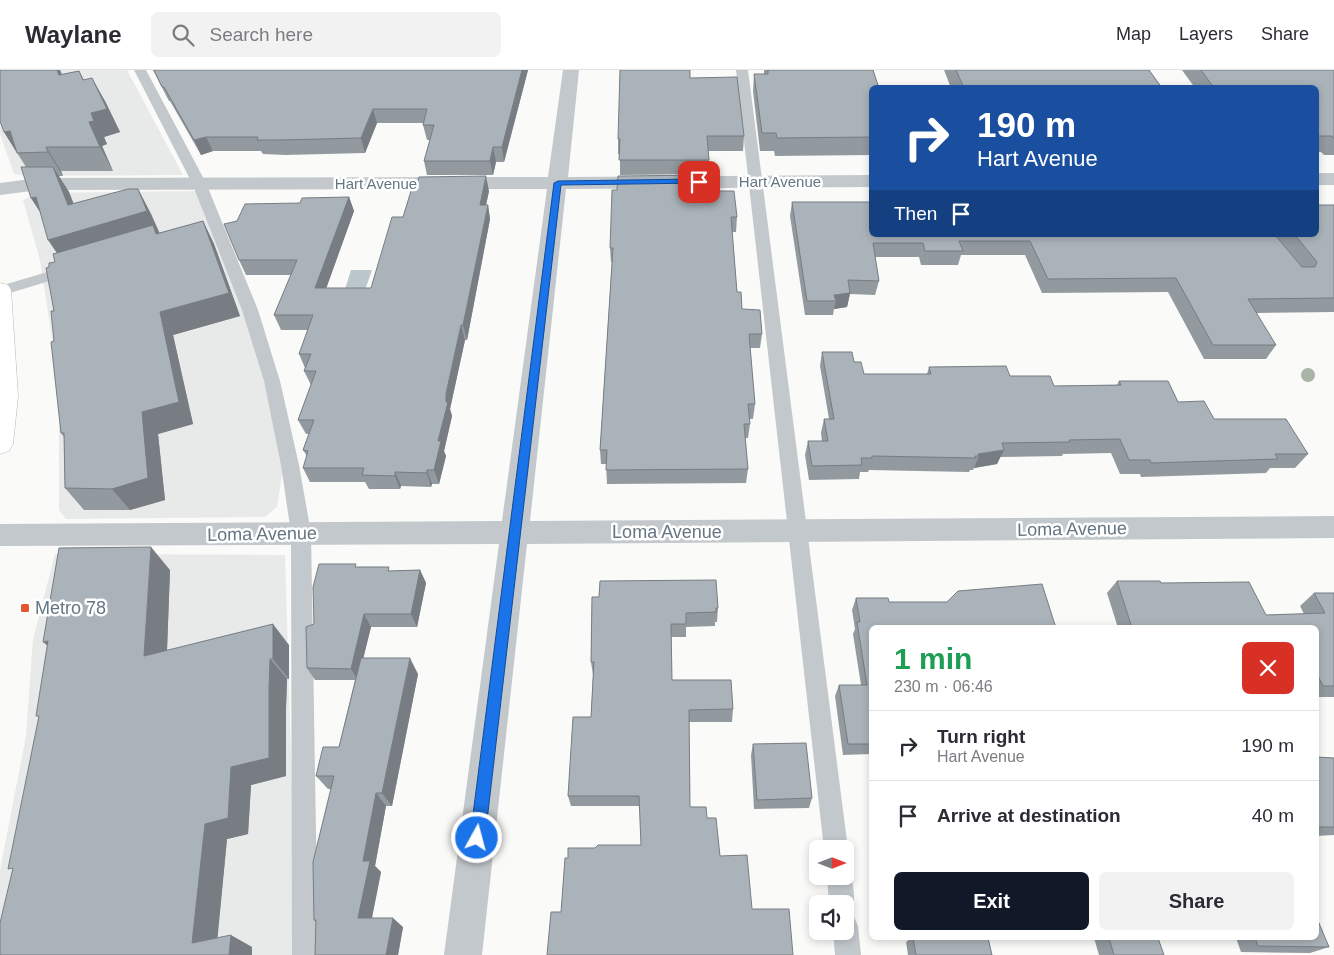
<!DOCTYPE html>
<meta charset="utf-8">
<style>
:root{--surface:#fff;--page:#f2f2f3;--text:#2b2b33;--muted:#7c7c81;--line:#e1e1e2;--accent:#111827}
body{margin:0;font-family:Arial,sans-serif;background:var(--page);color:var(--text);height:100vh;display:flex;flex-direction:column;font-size:19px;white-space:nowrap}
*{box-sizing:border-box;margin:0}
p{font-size:16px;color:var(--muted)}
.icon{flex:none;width:28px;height:28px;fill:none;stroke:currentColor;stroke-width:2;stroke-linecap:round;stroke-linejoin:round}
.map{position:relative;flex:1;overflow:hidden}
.side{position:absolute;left:869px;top:555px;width:450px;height:315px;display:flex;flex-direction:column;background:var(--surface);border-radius:8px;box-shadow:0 2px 8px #0003}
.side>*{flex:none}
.banner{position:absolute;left:869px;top:15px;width:450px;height:152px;border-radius:8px;box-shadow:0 2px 8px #0003;background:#1a4fa0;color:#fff;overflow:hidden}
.needle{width:32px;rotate:90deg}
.buttons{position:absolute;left:809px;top:770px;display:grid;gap:10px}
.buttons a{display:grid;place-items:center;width:45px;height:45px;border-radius:8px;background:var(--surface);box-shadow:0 2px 8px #0003;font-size:25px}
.pin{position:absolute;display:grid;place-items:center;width:42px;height:42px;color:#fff;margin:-21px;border-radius:10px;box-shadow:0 2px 8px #0006}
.me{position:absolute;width:55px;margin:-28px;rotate:7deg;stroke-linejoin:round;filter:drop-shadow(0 0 4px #0008)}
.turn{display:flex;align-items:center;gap:18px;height:105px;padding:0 25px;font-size:22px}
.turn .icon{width:65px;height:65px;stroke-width:2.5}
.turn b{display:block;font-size:35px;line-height:42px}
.then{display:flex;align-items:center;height:48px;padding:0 25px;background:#0003;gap:10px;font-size:19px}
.round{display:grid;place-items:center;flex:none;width:52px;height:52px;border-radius:8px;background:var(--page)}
.headline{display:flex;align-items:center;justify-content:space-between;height:85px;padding:0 25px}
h1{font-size:30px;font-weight:700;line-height:38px;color:#1e9e55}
.cta{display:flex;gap:10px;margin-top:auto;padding:10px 25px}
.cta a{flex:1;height:58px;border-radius:8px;background:var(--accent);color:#fff;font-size:20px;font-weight:700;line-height:58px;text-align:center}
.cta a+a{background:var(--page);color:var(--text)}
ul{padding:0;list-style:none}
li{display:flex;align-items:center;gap:15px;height:70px;padding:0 25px;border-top:1px solid var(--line)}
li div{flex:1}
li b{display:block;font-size:19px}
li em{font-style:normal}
header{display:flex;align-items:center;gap:30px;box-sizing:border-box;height:70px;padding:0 25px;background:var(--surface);border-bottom:1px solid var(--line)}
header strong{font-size:24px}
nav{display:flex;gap:28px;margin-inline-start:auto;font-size:18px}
.search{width:350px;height:45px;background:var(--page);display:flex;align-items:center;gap:12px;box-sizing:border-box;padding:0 18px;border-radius:8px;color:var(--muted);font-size:19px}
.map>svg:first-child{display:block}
.built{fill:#e8e9e9}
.water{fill:#bbc7cb}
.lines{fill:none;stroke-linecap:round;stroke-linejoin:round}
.primary-casing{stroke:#b5babe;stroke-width:1}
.lane{fill:#c3c8cc;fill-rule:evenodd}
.street{fill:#c3c8cc;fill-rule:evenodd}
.primary{fill:#fff;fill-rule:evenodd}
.tree{fill:#aab4a7}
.wall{fill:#929a9f}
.shaded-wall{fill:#777d82}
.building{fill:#aab3b9;stroke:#777d82}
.route{fill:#1a73e8;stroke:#114b97}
.poi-dot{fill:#e4572e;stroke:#fff;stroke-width:2}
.labels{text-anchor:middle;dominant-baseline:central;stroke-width:5;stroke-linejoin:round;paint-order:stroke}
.far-street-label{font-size:15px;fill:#657683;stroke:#fff}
.street-label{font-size:18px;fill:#657683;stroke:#fff}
.poi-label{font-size:18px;fill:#657683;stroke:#fff;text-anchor:start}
</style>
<header>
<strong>Waylane</strong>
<div class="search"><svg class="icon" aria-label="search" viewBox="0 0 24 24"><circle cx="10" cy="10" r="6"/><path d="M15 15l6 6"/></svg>Search here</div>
<nav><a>Map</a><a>Layers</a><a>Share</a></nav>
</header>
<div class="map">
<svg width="1334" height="885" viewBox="0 0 1334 885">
<rect width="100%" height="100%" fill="#fafaf8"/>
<path class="built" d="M0,0H127L183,105L28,106L14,104L0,64Z
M197,121L246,242L264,311L284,393L277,437L265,447L66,449L59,440V315L40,190L23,130L40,123Z
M55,484L285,485L297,885H0V800L26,666L33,569Z"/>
<path class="water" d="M351,200H372L363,226H343Z"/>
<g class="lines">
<g class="primary-casing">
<path id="primary" d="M0,213L8,215L11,220L18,326L13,374L9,381L0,384Z"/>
</g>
<path class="lane" d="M134,0H146L206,113L258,240L280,311L299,395L311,463L318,885H292L291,463L281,395L264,311L242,240L192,113Z
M736,0H748L848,779L845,787V779H824Z
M71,195L76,197L78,200L76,203L0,226V216Z
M845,796L848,797C853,811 857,829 851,843L848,844L854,847L858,856L861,885H835L833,861H845V834H829L827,806H845Z"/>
<path class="street" d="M563,0H579L568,107L871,105V117L566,119L530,451L1334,446V468L527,474L482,885H444L499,474L0,476V454L502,451L547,119L39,120L0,125V113L39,108L548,107Z
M1316,103H1334V115H1316Z"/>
<use href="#primary" class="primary"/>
</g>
<circle class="tree" cx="1308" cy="305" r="7"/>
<path class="wall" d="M0,0H60L62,5L79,1L84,10L105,31L120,62L104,67L107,74L102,76L113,101H61L63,106H59L69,122L74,134L138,119L151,144L159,163L203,151L214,174L240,246L173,265L193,354L158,364L165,430L130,440H84L65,418L64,367L61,363L54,271V241L49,197L55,192L57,183L41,143L31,128L26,97L4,62Z
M153,0H528L504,92H496L493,105H427L424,91L430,70H427L423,55L424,53H377L365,83L285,85L263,84L261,81H213L201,85L170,31H169Z
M764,0H873L871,18V85L775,86L774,81H760L753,21L754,4H764Z
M944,0H1149L1162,18H951Z
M1182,0H1334V85H1324L1321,82H1316V18H1195Z
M690,8L744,66L743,81H708L709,90V104L620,105V84H618V69Z
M489,121L486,135H488L490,149L467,270H465L450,339L452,346L444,381L446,386L439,414H432L431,417L401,416L400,419H369L365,412H310L303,398L307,386L303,380L309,364H306L298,350L311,315L304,301L305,298L299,284L308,260H281L274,245L291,205H246L239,190L237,151L300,133L349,127L354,141L326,218H371L403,147Z
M712,121L737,147L736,162H732L737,222L742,239L762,264L760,278H750L755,334L753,349H749L750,354L748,368H745L748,399L746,413L607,414L606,394H601L600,380L612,192H611L610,178Z
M792,132L871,165H1316L1334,135V242L1256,243L1276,275L1266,289H1204L1168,222L1042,223L1025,185H961L958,195H921L919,187H875L879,211L875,225L850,224L847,237L834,239L833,245H805L790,146Z
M822,282L854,292L864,304H927L929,297L1010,306L1054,316L1117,315L1119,311L1178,332L1214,349L1308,384L1295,398H1270L1266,403L1141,407L1140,404H1120L1111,383L1063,384L1062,386L1000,387L997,394L974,398L973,400H970L969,402L869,400L868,402H860L859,409L809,410L805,385L808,371H822L821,363L824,349H829L820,296Z
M357,497L391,501L420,500L426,513L417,557H371L363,588L418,604L392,736H386L375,796L381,802L372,848L403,857L398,885H315L316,852L314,850L331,719H328L316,706L339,677L355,610H315L307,598L314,554Z
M170,500L167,580L289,575V609H287L286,638V706L251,715L248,764L227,769L217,868L252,877V885H0Z
M1117,511L1161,513L1266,545L1304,544L1300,536L1314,523H1334V627H1316V558H1118L1107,523Z
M1042,514L871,558V684L843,685L835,626L839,615H861L853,564L855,559L852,540L856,528L889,532H947Z
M592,527L718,538L717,552H715V556L686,557V567H671L672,610L733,639L732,652H689L690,737L561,842L568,788L595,778L641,775L640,736H571L568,726L591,647L593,605L591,592Z
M753,674L812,728L809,738L754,739L751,685Z
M1316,687L1334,688V765L1316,766Z
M911,868H988L992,885H908L906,872Z
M1094,868H1158L1164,885H1099Z
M1236,868H1316L1329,877L1310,883L1241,882Z"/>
<path class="shaded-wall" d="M57,0H60L72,28L59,5Z
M522,0H528L504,92L502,77Z
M92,8L105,31L120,62L104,67L107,74L102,76L113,101L100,77L89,52L91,43Z
M373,39L377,53L365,83L361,68Z
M10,61L17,83L4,62Z
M206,67L213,81L201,85L194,70Z
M46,77L61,101L63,106L48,82Z
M493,77L496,92L493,105L490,91Z
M53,97L69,122L83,160L138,119L151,144L161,166L65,195L48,170L68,135Z
M486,106L489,121L483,149L480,135Z
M36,127L47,153L31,128Z
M349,127L354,141L321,233L315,218Z
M488,135L490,149L467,270L463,255Z
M203,151L214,174L240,246L173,265L193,354L158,364L165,430L130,440L112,419L142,342L160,242Z
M850,223L847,237L834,239L836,231L834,225Z
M461,255L465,270L450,339L452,346L444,381L446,386L439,414L434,400L438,371L446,324Z
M1004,380L997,394L974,398L979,386L978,384Z
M427,400L432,414L431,417L427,403Z
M395,402L401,416L400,419L395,406Z
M151,477L170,500L166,607L144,586Z
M420,500L426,513L417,557L411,544Z
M364,544L371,557L358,610L351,599Z
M273,554L289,575V609L273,589Z
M48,571L69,593L43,572Z
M410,588L418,604L392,736L382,723Z
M270,589L287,609L286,638V706L251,715L248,764L227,769L216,884L192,873L205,754L269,618Z
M376,723L386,736L375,796L381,802L370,857L358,848L363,791Z
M393,848L403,857L398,885H386Z
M231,865L252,877V885H229Z"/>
<path class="building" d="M0,0H57L59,5L79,1L83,10L92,8L107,39L91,43L94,51L89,52L100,77H46L48,82L17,83L10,61L4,62L0,51Z
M154,0H522L502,77H493L490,91H424L434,55H423L427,39H373L361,68L279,70H257L258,67H206L194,70L164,17H162Z
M620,0H690V8L737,7L744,66H707L709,90H619L620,69H618Z
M768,0H873L879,18H871V67L777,68L776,63H762L754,4H768Z
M956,0H1149L1162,18H964Z
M1201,0H1334V69L1332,66H1316V18H1214Z
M21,97H53L68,135L128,119H138L147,141L48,170L36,127L31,128Z
M711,105L712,121H734L737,147H731L737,222H741L742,239L760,240L762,264H749L755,334H748L750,354H744L748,399L606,400L607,380H600L613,178H610L612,120H617L618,106Z
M486,106L480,135H488L463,255H461L446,324V332H448L438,371H441L434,400H427V403L395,402V406L362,405L364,398H303L308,381L303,380L314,350H298L316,301H304L311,284H299L313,245H274L297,190H239L224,154L237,151L245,134L300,133L302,128L349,127L315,218H371L392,147H403L411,121H415L419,107Z
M792,132H871V165H1275L1302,197H1315L1317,192L1295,165H1316V135H1334V228L1248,229L1276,275H1213L1176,208L1048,209L1030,171H959L963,181H925L923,173H873L879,211L848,210L850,223L834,225L836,231H807Z
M203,151L229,223L160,242L179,332L142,342L148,408L112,419L65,418L64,363H61L51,272L54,271L51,241H54L46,198L49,197V193L55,192L53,184L153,155L156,164Z
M822,282H852L854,292H861L864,304H931L929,297L1006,296L1010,306H1050L1054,316L1121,315L1119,311H1168L1178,332L1204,331L1214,349H1286L1308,384H1275L1278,389L1151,393L1150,390H1129L1120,369L1069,370L1070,372L1002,373L1004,380L978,384L979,386H975L976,388L872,386V388H861L862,395L812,396L808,371H828L824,349H834Z
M151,477L144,586L273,554V589H270L269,618V688L231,697L228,748L205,754L192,873L231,865L229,885H0V853L13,798L8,799L39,646H36L48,571L43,572L59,478Z
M319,494H356L355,497H389L388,501L420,500L411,544H364L351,599L307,598L306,557L314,554L313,517Z
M716,510L718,538H716V542L686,543V554H671L672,610H731L733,639L689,640L690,737H706L707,748H716L720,786L747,785L752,839H789L793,885H547L551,842H561L565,788H568V778H595L598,775H641L639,726H568L573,647H591L594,592H591L592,527H599L600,511Z
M1117,511H1160L1161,513L1249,512L1266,545L1325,543L1314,523H1334V616H1323L1316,602V558H1132Z
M1042,514L1056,558H871V674H848L839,615H867L857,552H860L856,528H888L889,532H947L958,521Z
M361,588H410L382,723H376L363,791H370L358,848H393L386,885H315L316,850H314L313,792L334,706H316L323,677H339Z
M806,673L812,728L757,730L753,674Z
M1316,687L1334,688V757H1316Z
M1316,846L1329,877L1258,876L1255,868H1316Z
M913,868H988L992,885H916Z
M1109,868H1158L1164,885H1114Z"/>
<path class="route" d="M699,109L702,110V113L561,115L485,768L482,773L477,775L472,773L470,768L554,113L558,111Z"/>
<rect class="poi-dot" x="20" y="533" width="10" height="10" rx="2.5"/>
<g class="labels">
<g class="far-street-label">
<text x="780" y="111">Hart Avenue</text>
<text x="376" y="113">Hart Avenue</text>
</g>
<g class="street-label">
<text transform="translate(1072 459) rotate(-1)">Loma Avenue</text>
<text x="667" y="462">Loma Avenue</text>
<text transform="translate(262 464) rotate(-1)">Loma Avenue</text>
</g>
<g class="poi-label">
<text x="35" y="538">Metro 78</text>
</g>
</g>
</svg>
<div class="buttons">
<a><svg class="needle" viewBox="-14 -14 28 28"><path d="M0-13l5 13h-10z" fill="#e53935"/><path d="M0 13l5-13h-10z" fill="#7c7c81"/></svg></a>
<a><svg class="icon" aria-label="sound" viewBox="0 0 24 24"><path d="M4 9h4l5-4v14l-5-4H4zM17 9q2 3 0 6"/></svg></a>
</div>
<div class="pin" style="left:699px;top:112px;background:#d93025"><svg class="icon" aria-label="arrive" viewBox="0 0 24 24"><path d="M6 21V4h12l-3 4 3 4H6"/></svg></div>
<svg class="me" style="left:477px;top:768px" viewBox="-20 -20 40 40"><circle r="17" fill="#1a73e8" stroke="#fff" stroke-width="3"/><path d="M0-11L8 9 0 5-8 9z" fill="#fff"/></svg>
<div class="banner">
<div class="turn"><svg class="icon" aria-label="right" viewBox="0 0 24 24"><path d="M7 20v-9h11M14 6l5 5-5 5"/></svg><div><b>190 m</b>Hart Avenue</div></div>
<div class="then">Then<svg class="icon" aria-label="arrive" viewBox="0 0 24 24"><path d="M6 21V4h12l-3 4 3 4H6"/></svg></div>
</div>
<section class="side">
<div class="headline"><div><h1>1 min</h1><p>230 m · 06:46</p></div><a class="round" style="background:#d93025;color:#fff"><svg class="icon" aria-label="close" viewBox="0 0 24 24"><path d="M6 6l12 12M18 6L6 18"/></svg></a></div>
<ul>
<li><svg class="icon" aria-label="right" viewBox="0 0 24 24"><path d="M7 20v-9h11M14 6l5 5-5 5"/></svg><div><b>Turn right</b><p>Hart Avenue</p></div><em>190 m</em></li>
<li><svg class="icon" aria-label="arrive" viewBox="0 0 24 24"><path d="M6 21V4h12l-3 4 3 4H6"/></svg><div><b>Arrive at destination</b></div><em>40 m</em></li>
</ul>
<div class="cta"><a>Exit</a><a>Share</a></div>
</section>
</div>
